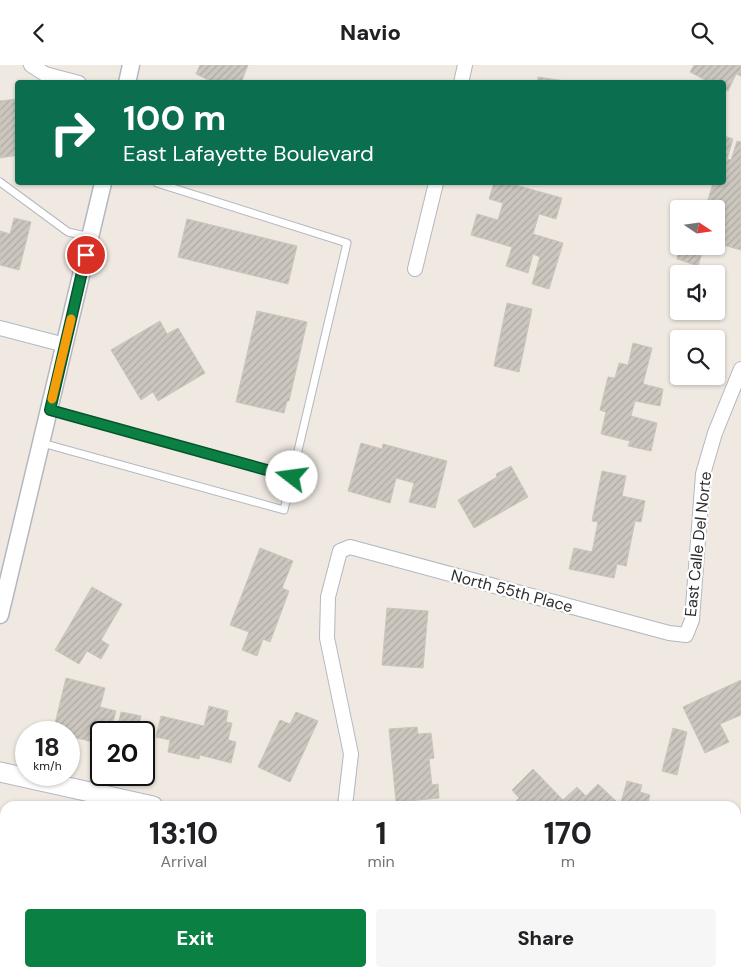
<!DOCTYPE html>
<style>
:root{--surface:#fff;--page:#f6f6f6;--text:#202124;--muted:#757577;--accent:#0b8043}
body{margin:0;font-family:"DM Sans",sans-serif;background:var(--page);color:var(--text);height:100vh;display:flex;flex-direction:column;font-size:19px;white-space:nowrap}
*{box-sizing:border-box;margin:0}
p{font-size:16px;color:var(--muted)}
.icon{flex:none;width:28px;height:28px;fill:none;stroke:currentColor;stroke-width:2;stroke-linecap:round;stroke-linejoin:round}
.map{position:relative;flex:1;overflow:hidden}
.side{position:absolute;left:0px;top:736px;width:741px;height:176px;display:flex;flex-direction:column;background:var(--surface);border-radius:15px 15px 0 0;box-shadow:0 1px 4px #0004}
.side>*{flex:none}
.banner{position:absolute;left:15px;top:15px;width:711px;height:105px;border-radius:5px;box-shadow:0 1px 4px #0004;background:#0b6e4f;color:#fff;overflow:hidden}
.needle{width:32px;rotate:103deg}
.controls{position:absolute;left:670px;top:135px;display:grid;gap:10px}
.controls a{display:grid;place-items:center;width:55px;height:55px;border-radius:5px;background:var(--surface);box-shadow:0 1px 4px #0004;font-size:25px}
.speed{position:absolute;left:15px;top:656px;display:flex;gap:10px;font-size:25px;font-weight:700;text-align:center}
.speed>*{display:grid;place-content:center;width:65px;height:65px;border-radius:50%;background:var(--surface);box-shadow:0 1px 4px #0004;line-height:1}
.speed small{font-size:12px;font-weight:400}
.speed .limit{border:2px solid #111;border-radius:8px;background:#fff;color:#111}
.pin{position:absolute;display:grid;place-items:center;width:42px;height:42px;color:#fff;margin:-21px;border:2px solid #fff;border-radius:50%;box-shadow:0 1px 5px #0007}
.me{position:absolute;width:55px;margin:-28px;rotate:285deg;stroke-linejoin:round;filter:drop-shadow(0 0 4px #0008)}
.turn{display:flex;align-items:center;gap:18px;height:105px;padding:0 25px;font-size:22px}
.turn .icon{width:65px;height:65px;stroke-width:2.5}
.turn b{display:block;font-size:35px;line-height:42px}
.eta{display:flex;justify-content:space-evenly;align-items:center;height:85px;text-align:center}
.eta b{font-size:30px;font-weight:800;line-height:35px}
.button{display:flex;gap:10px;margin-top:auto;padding:10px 25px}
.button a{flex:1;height:58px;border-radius:5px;background:var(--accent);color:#fff;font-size:20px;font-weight:800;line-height:58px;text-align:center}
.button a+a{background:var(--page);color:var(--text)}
header{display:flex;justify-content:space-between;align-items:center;height:65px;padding:0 25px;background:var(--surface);font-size:22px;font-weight:800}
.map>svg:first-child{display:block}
.building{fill:url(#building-hatch);stroke:#cbc5ba}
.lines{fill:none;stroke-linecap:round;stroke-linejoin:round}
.service-casing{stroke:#b4b7c1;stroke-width:9}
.minor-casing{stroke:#b4b7c1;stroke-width:16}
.tertiary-casing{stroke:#b4b7c1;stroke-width:19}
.secondary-casing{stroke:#b4b7c1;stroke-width:21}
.service{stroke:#fff;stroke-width:7}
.minor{stroke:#fff;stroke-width:14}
.tertiary{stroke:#fff;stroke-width:16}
.secondary{stroke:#fff;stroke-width:19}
.route-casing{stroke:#07532c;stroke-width:12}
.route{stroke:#0b8043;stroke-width:9}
.slow{stroke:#f59e0b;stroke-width:9}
.labels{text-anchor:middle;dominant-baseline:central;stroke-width:4.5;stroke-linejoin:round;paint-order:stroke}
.street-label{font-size:16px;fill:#2e2e2e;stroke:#fff}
</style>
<header><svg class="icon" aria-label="back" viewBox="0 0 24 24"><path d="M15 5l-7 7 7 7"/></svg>Navio<svg class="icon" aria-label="search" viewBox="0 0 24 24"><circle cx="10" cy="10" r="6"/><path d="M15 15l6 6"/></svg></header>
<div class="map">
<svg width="741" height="912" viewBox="0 0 741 912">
<defs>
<pattern id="building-hatch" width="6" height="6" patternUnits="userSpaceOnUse" patternTransform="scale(1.25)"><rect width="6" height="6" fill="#cbc7bf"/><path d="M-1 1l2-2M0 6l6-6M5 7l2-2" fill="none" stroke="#afaba4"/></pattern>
</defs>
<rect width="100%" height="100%" fill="#efe9e1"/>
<path class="building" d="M200,0H248L241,18H215L196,9Z
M694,0H741V11L736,9L728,26L724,24V18H711L690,7Z
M538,12L578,18H537Z
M18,34V90L0,93V36Z
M724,71L733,74L727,94L731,95L737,76L741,77V185L716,178V144H692L693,139L706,142L713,118H724Z
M494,118H508L562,133L556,154L539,149L533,169L563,178L549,224L532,219L540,192L533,189L528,208L506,201L512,182L471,170L477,149L498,155L503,138L489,134Z
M14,153L31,157L19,205L0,200V166L10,169Z
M187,154L297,181L288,219L178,192Z
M680,181H704L698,201L677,194Z
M507,238L532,244L519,307L494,301Z
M257,246L307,257L289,336H287L284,348L236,337Z
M160,256L167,269L178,263L205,308L158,336L153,327L141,335L111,285Z
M633,278L652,283L643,319L663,324L660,341L635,336L631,351L657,358L651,386L628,381L630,376L601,369L606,347L600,345L608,312L615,313L619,298L628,300Z
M361,378L382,384L383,379L447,396L435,443L409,437L414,418L396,413L390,438L348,426Z
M511,401L528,432L474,463L458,435L497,412L496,409Z
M602,406L626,411L622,431L645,436L641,457L635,456L626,501L617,499L614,513L569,504L574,483L592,487L598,457L592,456Z
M260,483L293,496L282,523L289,526L270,577L263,574L257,591L242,585L249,567L230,560Z
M92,522L122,539L101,575L109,580L101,594L87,586L79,599L55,585Z
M387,543L428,546L423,603L382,600Z
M66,613L105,623L100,642L116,646L110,668H101V679L69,671V668L53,667Z
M741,615V650L720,659L729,677L705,688L683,642Z
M209,641L228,646L226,657L232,658L228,675L236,677L231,698L200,690L199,694L168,687L170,675L156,672L161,651L204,661Z
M121,647L141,651L137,668H116Z
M296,647L318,656L290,717L258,702L280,655L290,659Z
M417,662L418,669L431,668L434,693L429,694L432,720L438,719L439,733L396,737L389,664Z
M673,663L687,667L677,710L662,706Z
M533,704L563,735L577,722L586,731L598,719L616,736L611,741H515L513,739L519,733L512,725Z
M627,716L642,720L640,727L650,730L647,741H620Z
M736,761L741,762V806L736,805Z
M0,849L5,850V906L0,905Z
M166,908H190L192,909L190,912H164Z
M239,908H267L266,912H238Z"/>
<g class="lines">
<g class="service-casing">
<path id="service" d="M0,117L68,167L90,172
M50,345L292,411
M42,378L284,445L347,178L157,118
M429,912L430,908"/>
</g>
<g class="minor-casing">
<path id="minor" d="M31,0L45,9L79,18
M461,18L465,0
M415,204L436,118
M0,263L65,280
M345,741L351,689L327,573L328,532L340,486L350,482L669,568L686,570L692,555L703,409L715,368L741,304
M309,912V908"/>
</g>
<g class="tertiary-casing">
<path id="tertiary" d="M127,18L131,0
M0,550L103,118"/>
</g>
<g class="secondary-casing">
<path id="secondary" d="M0,707L153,741
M736,878L741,879"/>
</g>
<use href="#service" class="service"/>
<use href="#minor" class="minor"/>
<use href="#tertiary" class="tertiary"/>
<use href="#secondary" class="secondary"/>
</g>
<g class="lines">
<g class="route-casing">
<path id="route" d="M86,190L50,345L292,412"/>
</g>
<use href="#route" class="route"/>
<path class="slow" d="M52,334L71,254"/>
</g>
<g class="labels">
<g class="street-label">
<text transform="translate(698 479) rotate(-84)">East Calle Del Norte</text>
<text transform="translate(512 526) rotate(15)">North 55th Place</text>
</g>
</g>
</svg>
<div class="controls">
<a><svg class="needle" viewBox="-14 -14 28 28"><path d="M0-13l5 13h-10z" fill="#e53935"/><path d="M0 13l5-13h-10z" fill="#757577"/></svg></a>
<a><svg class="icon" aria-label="sound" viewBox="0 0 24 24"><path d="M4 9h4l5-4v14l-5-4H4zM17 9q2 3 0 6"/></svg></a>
<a><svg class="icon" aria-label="search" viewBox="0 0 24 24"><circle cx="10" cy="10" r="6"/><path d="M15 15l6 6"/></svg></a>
</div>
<div class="speed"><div>18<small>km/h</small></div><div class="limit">20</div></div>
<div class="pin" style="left:86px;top:190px;background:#d93025"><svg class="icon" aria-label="arrive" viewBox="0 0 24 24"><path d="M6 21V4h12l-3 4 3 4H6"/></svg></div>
<svg class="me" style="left:292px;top:412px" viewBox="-20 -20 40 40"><circle r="19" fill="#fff"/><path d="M0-13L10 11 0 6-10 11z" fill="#0b8043"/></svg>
<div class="banner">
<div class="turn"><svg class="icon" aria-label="right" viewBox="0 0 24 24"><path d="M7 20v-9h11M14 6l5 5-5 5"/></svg><div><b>100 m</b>East Lafayette Boulevard</div></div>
</div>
<section class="side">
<div class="eta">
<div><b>13:10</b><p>Arrival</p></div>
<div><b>1</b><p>min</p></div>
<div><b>170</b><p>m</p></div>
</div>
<div class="button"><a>Exit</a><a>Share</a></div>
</section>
</div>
